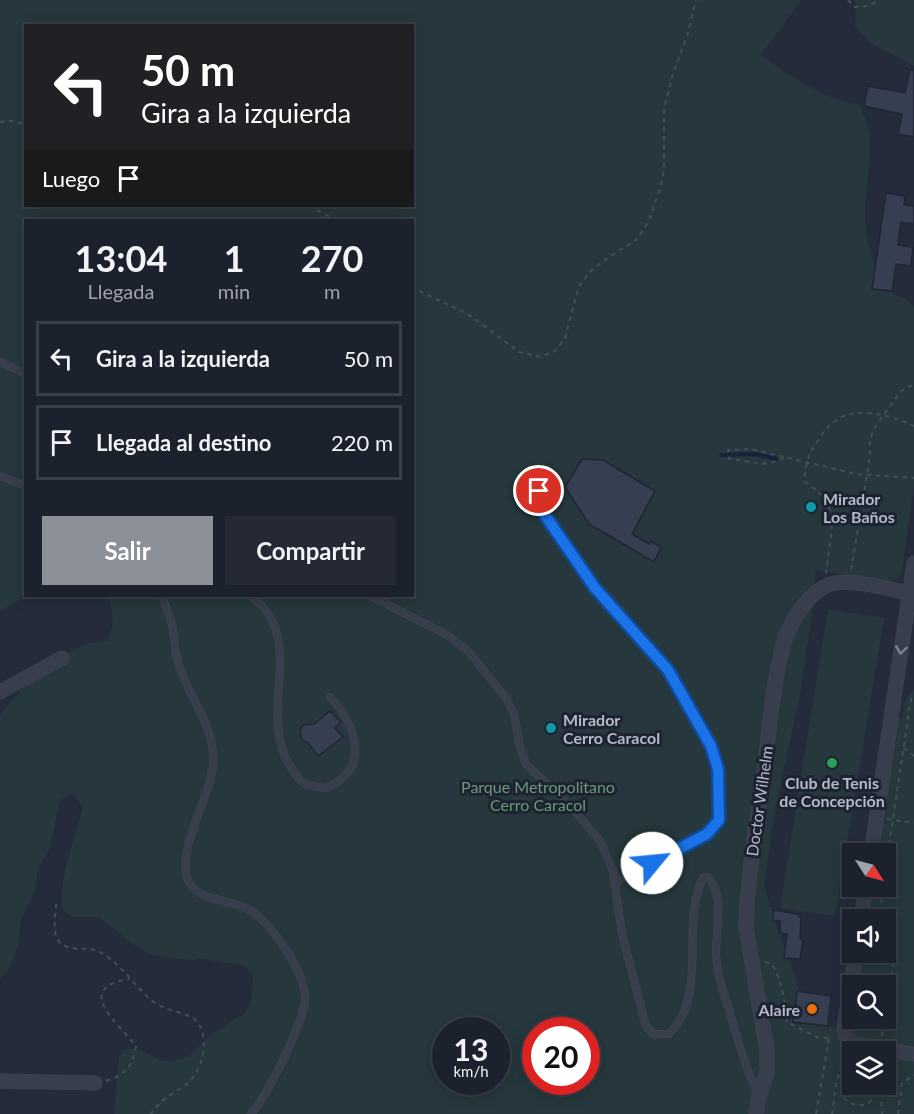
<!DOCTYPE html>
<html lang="es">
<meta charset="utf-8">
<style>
:root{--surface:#1b212d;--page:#242935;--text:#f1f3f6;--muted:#a0a3aa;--line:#393e49;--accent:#8c9099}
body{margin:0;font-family:Lato,sans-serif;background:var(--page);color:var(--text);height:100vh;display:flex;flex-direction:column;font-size:22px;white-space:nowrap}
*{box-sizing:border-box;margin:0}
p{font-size:20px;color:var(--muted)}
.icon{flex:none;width:33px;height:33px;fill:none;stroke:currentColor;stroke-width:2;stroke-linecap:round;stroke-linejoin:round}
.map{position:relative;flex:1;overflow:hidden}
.details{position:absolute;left:24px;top:219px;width:390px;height:378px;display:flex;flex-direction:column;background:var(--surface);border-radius:0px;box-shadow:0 3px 15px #0003,0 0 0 2px var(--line)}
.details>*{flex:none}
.top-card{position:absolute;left:24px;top:24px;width:390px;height:183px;border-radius:0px;box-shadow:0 3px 15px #0003,0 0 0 2px var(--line);background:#202124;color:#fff;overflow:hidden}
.needle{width:39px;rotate:126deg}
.controls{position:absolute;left:842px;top:843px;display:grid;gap:12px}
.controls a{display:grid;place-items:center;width:54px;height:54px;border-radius:0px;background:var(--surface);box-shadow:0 3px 15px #0003,0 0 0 2px var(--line);font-size:30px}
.speed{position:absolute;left:432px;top:1017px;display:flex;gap:12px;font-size:30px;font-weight:700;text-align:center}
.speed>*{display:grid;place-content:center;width:78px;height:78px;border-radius:50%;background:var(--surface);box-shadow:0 3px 15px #0003,0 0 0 2px var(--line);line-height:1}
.speed small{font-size:15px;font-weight:400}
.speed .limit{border:9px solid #d22;background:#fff;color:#111}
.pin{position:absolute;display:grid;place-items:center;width:51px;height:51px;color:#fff;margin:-26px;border:3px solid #fff;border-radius:50%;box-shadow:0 2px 6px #0007}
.me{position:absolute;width:66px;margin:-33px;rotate:62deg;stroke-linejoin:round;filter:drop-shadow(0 0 4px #0008)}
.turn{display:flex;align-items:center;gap:21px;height:126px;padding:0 18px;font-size:27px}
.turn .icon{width:78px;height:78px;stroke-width:2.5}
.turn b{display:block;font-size:42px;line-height:51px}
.then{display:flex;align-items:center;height:57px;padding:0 18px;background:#0003;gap:12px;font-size:22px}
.eta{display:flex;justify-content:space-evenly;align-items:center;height:102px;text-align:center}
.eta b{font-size:36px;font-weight:700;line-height:42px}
.cta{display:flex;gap:12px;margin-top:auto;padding:12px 18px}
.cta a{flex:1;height:69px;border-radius:0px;background:var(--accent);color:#fff;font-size:24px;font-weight:700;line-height:69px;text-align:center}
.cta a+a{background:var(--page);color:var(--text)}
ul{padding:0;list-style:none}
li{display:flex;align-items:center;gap:18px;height:75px;margin:0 12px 9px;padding:0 6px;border:3px solid var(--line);border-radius:0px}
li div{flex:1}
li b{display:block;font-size:22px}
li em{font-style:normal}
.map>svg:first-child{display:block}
.green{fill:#26383d;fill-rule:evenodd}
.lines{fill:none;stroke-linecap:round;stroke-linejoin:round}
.stream{stroke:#17223a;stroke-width:4}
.building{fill:#363f52;stroke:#1f2533;stroke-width:1.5}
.lane-casing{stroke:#414755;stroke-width:8}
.street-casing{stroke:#414755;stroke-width:15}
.path{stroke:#3f5155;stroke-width:2;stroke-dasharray:4.5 4.5;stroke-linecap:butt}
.lane{stroke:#383e4c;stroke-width:7}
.street{stroke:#383e4c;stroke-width:14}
.oneway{stroke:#7c8290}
.route-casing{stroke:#114b97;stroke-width:15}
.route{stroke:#1a73e8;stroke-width:10}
.culture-dot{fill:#0f9aa8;stroke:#1d2331;stroke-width:2}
.leisure-dot{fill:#2e9e5b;stroke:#1d2331;stroke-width:2}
.food-dot{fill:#e8710a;stroke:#1d2331;stroke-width:2}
.labels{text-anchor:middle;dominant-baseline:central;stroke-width:6;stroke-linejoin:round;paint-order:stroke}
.poi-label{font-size:16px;font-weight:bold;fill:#b4b9c8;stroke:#1d2331;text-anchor:start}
.park-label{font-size:16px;fill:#6b987a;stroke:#1d2331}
.street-label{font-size:16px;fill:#b4b9c8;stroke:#1d2331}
</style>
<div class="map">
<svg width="914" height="1114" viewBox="0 0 914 1114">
<rect width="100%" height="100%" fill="#242c3c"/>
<path class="green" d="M0,0H801L761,55C791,77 822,98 860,105C862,112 867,120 868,127C875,153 864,188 865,215C865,241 874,263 882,288L907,300L914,307V485L902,571L898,579L888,582L816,570L813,607L800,695L774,815L764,885L777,928L789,956L807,1016L822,1024L838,1028L844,1045L855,1051L852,1052V1084H885V1056L914,1061V1114H114L119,1057L125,1049H138L160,1060L171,1062L190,1056L212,1034L245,1013L251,1003L253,977L246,966L198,958L193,960L162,957L148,953L131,943L99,917H73L63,910C58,877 75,840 83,808L74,793L60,800L50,848L38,868L35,891L21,919L18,946L9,969L0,979V716C17,690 54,657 84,645C91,642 100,642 107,641C115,627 113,610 108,596H412V220H26V596L0,611ZM26,26H412V206H26ZM446,1030H496V1082H446ZM536,1030H586V1082H536Z
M854,0H914V66L869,42L855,26L856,5Z
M828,609L884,618L835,916L780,908Z
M914,690V1046L857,1037L853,1035L851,1030L852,1019L885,1018V986L857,985L862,953L885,952V920L867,919L872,887L885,886V854L877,853L898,719L902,718L906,698Z"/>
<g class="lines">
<path class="stream" d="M721,455L755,454L776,459"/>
</g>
<path class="building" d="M910,70H914V137L898,134L902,114L864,106L868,86L905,93Z
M886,193L905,196L904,205L914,206V224L901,222L898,245L913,247L911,266L896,264L892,291L872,289Z
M582,459L603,460L655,491L632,534L649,544L651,541L661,547L654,562L589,524L565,487Z
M330,711L341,722L335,728L343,737L318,756L308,743L302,740L300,731L303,725L314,724Z
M774,910L797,914L801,918L800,939L803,940L800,959L784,958L787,934L780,933V921H773Z
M797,991L831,996L828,1026L793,1022Z"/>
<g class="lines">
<g class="lane-casing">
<path id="lane" d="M0,362L26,374
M0,476L26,486
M535 498a7 7 0 1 1 14 0a7 7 0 1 1-14 0Z
M537,504L595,589L668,670L711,746L718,769L719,820L707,834L615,883
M162,596C165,605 170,615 172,626C175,637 174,650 178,662C188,698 215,723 213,764C211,796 177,849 187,878C196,904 234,898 253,912C275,928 302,969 305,995C307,1017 267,1097 251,1114
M250,596C309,636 257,712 289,764C293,770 297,779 304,783C309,786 320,787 326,788C371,769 357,726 330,697
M371,596L449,636L469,652L506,698L514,714L520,747L526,764L572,808L600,841L613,871L622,934L646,1026L653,1034H669C710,993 679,927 703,878L708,877C725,895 716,930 716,953C716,973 723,989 728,1007C737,1037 745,1067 758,1095"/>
</g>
<g class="street-casing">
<path id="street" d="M0,692L62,658
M871,854L914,563
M861,920L866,886
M856,952L844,1029L846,1037L854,1044L914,1054
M0,1081L95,1083
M756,1114L759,1096L767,1072V1050L746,928C747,880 755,834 762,787C769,740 771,691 783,646C789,624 804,599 824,587C843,575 887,589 909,593"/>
</g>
<path class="path" d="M848,0L855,7L869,6L878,0
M0,122L10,121L26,124
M309,206L336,220
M412,286L419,291L468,314L519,352L540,357L555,351L565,338L579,286L592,270L609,257L636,240L649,221L660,188L664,171V109L673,74L687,36L696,0
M784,458C761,469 751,460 729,459L728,450L751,449L856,474L914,478
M851,570L870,456V439L875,427L901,391L914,384
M826,574C829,536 845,506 805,482C804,466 809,452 819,439C824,431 830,424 838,419C858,406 894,416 914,426
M904,748L914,756
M887,819L914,823
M885,871L911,699L914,695
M56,904C56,915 52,931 58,940C67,954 87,945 100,952C120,963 133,984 150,999C162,1010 177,1010 191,1017C209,1027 205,1056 197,1071C191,1084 177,1090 166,1098C160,1102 155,1108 151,1114
M879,920L883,886
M885,930L892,940L896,949L885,1015
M765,962L772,964C783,983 784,1000 787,1022L817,1037L833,1039
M882,1036L884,1018
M885,1072L889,1064
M852,1076C825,1090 854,1114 870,1102C875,1097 875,1091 873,1084
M106,1081C126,1075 133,1065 136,1046C119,1024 72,988 129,979
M881,1084L882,1114
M816,1114L829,1039
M832,1114L836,1084L842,1064V1051
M898,1114L902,1083L914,1075"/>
<use href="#lane" class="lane"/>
<use href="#street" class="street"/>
</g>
<defs><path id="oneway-chevron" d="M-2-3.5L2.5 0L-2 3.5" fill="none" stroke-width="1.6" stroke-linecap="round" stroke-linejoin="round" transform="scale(1.5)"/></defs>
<use class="oneway" href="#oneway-chevron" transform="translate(901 650) rotate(98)"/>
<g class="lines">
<g class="route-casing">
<path id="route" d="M539,491L536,494V502L595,588L668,670L711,746L718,769L719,820L707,834L652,863"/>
</g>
<use href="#route" class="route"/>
</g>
<g class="culture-dot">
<circle cx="811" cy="507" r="6"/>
<circle cx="551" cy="728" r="6"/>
</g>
<circle class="leisure-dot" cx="832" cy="763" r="6"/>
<circle class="food-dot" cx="812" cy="1009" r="6"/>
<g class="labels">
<g class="poi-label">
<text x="823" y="498">Mirador<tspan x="823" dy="18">Los Baños</tspan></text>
<text x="563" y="719">Mirador<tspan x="563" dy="18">Cerro Caracol</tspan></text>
<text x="832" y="782" text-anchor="middle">Club de Tenis<tspan x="832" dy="18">de Concepción</tspan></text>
<text x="800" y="1009" text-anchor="end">Alaire</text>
</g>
<g class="park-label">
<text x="538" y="786">Parque Metropolitano<tspan x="538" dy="18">Cerro Caracol</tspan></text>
</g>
<g class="street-label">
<text transform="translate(759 801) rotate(-82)">Doctor Wilhelm</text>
</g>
</g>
</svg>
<div class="controls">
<a><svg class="needle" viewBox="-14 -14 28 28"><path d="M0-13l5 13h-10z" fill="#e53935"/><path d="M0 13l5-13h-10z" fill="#a0a3aa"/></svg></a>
<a><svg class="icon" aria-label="sound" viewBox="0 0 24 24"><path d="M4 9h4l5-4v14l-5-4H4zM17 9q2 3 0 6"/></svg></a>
<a><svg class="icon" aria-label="search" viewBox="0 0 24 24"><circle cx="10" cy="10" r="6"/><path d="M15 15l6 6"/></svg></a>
<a><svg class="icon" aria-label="layers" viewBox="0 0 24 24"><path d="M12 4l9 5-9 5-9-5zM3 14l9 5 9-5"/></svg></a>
</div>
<div class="speed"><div>13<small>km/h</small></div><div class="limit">20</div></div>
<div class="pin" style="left:539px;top:491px;background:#d93025"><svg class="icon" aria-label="arrive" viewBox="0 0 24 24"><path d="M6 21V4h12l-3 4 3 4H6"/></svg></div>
<svg class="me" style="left:652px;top:863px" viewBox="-20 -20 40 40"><circle r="19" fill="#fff"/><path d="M0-13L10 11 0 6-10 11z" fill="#1a73e8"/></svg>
<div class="top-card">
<div class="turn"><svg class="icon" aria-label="left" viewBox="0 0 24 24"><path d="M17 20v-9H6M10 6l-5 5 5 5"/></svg><div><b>50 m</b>Gira a la izquierda</div></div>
<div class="then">Luego<svg class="icon" aria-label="arrive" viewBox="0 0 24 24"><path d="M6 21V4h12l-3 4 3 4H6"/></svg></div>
</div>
<section class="details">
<div class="eta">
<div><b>13:04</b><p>Llegada</p></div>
<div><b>1</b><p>min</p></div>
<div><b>270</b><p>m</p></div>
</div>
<ul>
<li><svg class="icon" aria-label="left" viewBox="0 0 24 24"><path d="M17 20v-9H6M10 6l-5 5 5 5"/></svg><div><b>Gira a la izquierda</b></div><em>50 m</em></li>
<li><svg class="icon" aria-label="arrive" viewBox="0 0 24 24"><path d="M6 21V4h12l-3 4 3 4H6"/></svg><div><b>Llegada al destino</b></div><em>220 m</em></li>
</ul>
<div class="cta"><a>Salir</a><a>Compartir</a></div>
</section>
</div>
